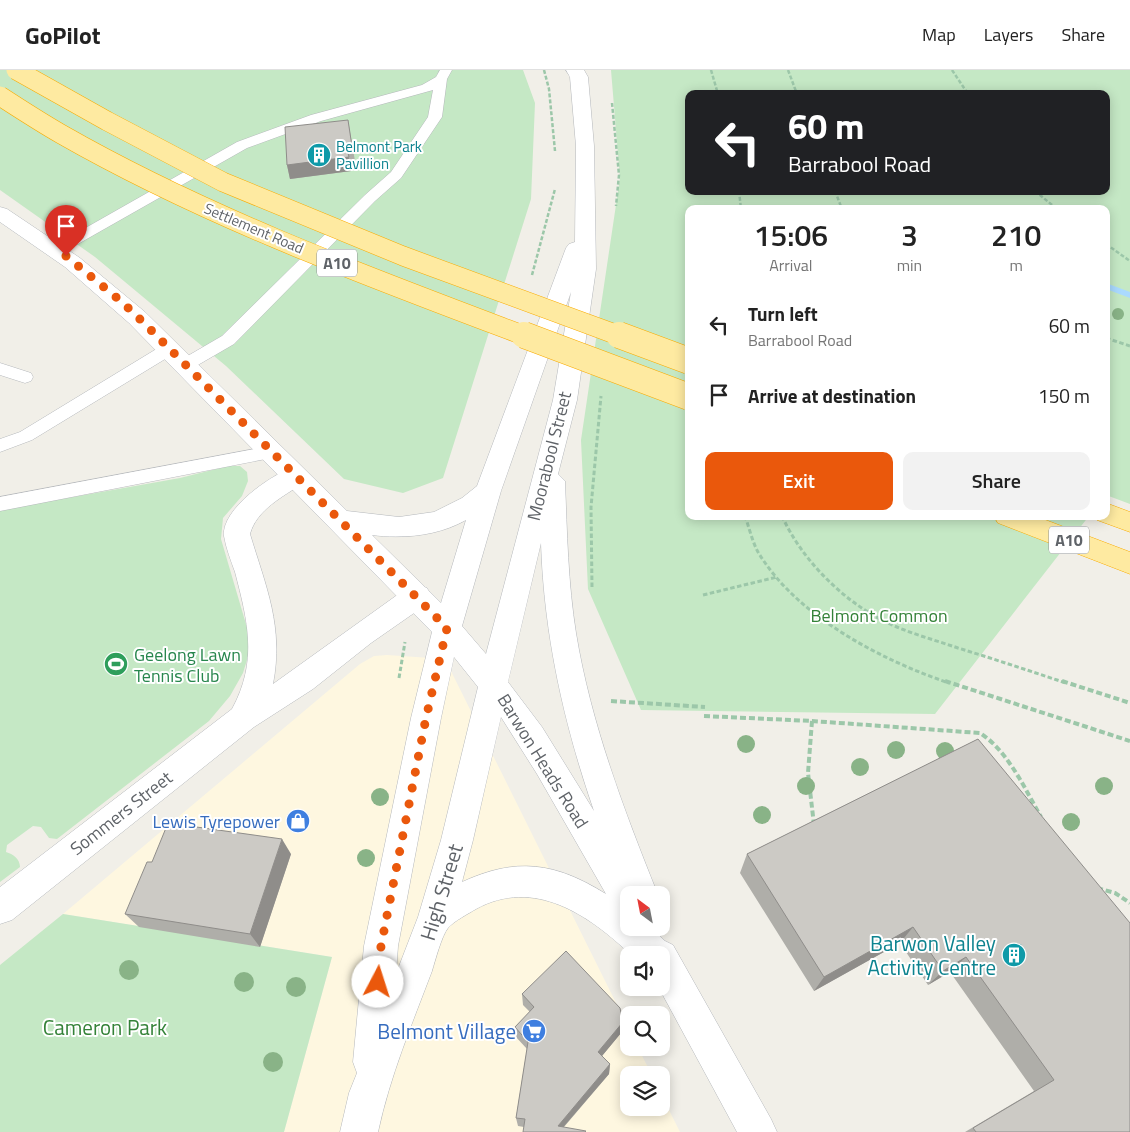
<!DOCTYPE html>
<style>
:root{--surface:#fff;--page:#f2f2f2;--text:#222;--muted:#767676;--line:#e0e0e0;--accent:#ea580c}
body{margin:0;font-family:"Titillium Web",sans-serif;background:var(--page);color:var(--text);height:100vh;display:flex;flex-direction:column;font-size:19px;white-space:nowrap}
*{box-sizing:border-box;margin:0}
p{font-size:16px;color:var(--muted)}
.icon{flex:none;width:28px;height:28px;fill:none;stroke:currentColor;stroke-width:2;stroke-linecap:round;stroke-linejoin:round}
.map{position:relative;flex:1;overflow:hidden}
.drawer{position:absolute;left:685px;top:135px;width:425px;height:315px;display:flex;flex-direction:column;background:var(--surface);border-radius:10px;box-shadow:0 2px 12px #0003}
.drawer>*{flex:none}
.hud{position:absolute;left:685px;top:20px;width:425px;height:105px;border-radius:10px;box-shadow:0 2px 12px #0003;background:#202124;color:#fff;overflow:hidden}
.needle{width:32px;rotate:328deg}
.buttons{position:absolute;left:620px;top:816px;display:grid;gap:10px}
.buttons a{display:grid;place-items:center;width:50px;height:50px;border-radius:10px;background:var(--surface);box-shadow:0 2px 12px #0003;font-size:25px}
.pin{position:absolute;display:grid;place-items:center;width:42px;height:42px;color:#fff;margin:-51px -21px;border-radius:50% 50% 50% 0;rotate:-45deg;box-shadow:0 0 5px #0007}
.pin .icon{rotate:45deg}
.me{position:absolute;width:55px;margin:-28px;rotate:5deg;stroke-linejoin:round;filter:drop-shadow(0 0 4px #0008)}
.turn{display:flex;align-items:center;gap:18px;height:105px;padding:0 20px;font-size:22px}
.turn .icon{width:65px;height:65px;stroke-width:2.5}
.turn b{display:block;font-size:35px;line-height:42px}
.eta{display:flex;justify-content:space-evenly;align-items:center;height:85px;text-align:center}
.eta b{font-size:30px;font-weight:600;line-height:35px}
.cta{display:flex;gap:10px;margin-top:auto;padding:10px 20px}
.cta a{flex:1;height:58px;border-radius:10px;background:var(--accent);color:#fff;font-size:20px;font-weight:600;line-height:58px;text-align:center}
.cta a+a{background:var(--page);color:var(--text)}
ul{padding:0;list-style:none}
li{display:flex;align-items:center;gap:15px;height:70px;padding:0 20px}
li div{flex:1}
li b{display:block;font-size:19px}
li em{font-style:normal}
header{display:flex;align-items:center;gap:30px;box-sizing:border-box;height:70px;padding:0 25px;background:var(--surface);border-bottom:1px solid var(--line)}
header strong{font-size:24px}
nav{display:flex;gap:28px;margin-inline-start:auto;font-size:18px}
.map>svg:first-child{display:block}
.commercial{fill:#fef7e0}
.green{fill:#c5e8c5;fill-rule:evenodd}
.lines{fill:none;stroke-linecap:round;stroke-linejoin:round}
.stream{fill:#aadaff;fill-rule:evenodd}
.service-casing{stroke:#b5b8bc;stroke-width:1}
.minor-casing{stroke:#b5b8bc;stroke-width:1}
.tertiary-casing{stroke:#b5b8bc;stroke-width:1}
.trunk-casing{stroke:#f9ab00;stroke-width:1}
.path-far2{stroke:#9cc7a9;stroke-width:2.5;stroke-dasharray:4 2;stroke-linecap:butt}
.path-far1{stroke:#9cc7a9;stroke-width:3;stroke-dasharray:4.5 2.5;stroke-linecap:butt}
.path{stroke:#9cc7a9;stroke-width:4;stroke-dasharray:6 3;stroke-linecap:butt}
.service{fill:#fff;fill-rule:evenodd}
.minor{fill:#fff;fill-rule:evenodd}
.tertiary{fill:#fff;fill-rule:evenodd}
.trunk{fill:#feeaa1;fill-rule:evenodd}
.trunk-bridge-far1-casing{stroke:#f9ab00;stroke-width:20;stroke-linecap:butt}
.trunk-bridge-casing{stroke:#f9ab00;stroke-width:27;stroke-linecap:butt}
.trunk-bridge-far1{stroke:#feeaa1;stroke-width:19}
.trunk-bridge{stroke:#feeaa1;stroke-width:26}
.tree{fill:#89b387}
.wall{fill:#afaea9}
.shaded-wall{fill:#8f8d8a}
.building{fill:#cccac5;stroke:#8f8d8a}
.route{stroke:#ea580c;stroke-width:9;stroke-dasharray:0 16.2}
.labels{text-anchor:middle;dominant-baseline:central;stroke-width:4;stroke-linejoin:round;paint-order:stroke}
.far-culture-label{font-size:15px;fill:#0d838f;stroke:#fff;text-anchor:start}
.far-street-label{font-size:15px;fill:#5f6368;stroke:#fff}
.shield{fill:#fff;stroke:#8f9295;stroke-width:1}
.shield-label{font-size:16px;font-weight:bold;fill:#5f6368}
.street-label{font-size:18px;fill:#5f6368;stroke:#fff}
.park-label{font-size:18px;fill:#348238;stroke:#fff}
.leisure-label{font-size:18px;fill:#27864d;stroke:#fff;text-anchor:start}
.shop-label{font-size:18px;fill:#366cbe;stroke:#fff;text-anchor:end}
.near-street-label{font-size:21px;fill:#5f6368;stroke:#fff}
.near-culture-label{font-size:21px;fill:#0d838f;stroke:#fff;text-anchor:end}
.near-park-label{font-size:21px;fill:#348238;stroke:#fff}
.near-shop-label{font-size:21px;fill:#366cbe;stroke:#fff;text-anchor:end}
</style>
<header>
<strong>GoPilot</strong>
<nav><a>Map</a><a>Layers</a><a>Share</a></nav>
</header>
<div class="map">
<svg width="1130" height="1062" viewBox="0 0 1130 1062">
<rect width="100%" height="100%" fill="#f1efe8"/>
<path class="commercial" d="M387,585L445,589L629,959V978H638L652,1005H629V1038H661V1024L680,1062H284L332,887L63,844L360,594L374,586Z"/>
<path class="green" d="M0,0H523L535,33L531,129L443,408L403,423L344,409L226,296L95,187L0,120Z
M611,0H1130V434L1106,425V139H689V446H1089L935,644L641,640L588,519L581,370L620,108ZM689,24H1106V121H689Z
M228,396H240L247,402L248,411L242,426L223,448L221,469L248,561L250,580L243,603L230,626L209,651L57,769L49,768L41,757L33,756L7,775L6,782C13,784 20,789 20,797L0,812V440L180,408Z
M63,844L332,887L284,1062H0V895Z"/>
<g class="lines">
<path class="stream" d="M1106,213L1130,222V228L1106,219Z"/>
<g class="service-casing">
<path id="service" d="M440,0H452L447,9L442,47L401,108L375,131L234,274L191,299L185,301L179,299L177,295L179,291L222,266L365,125L391,102L428,47L433,20L321,51L247,78L62,183H52L49,180L52,177L237,72L311,45L422,15L436,7Z
M169,274L175,275L177,279L175,283L32,370L0,382V369L20,362L163,275Z
M0,293L31,303L33,307L31,311L25,313L0,305Z
M270,376L276,377L279,382L276,387L0,441V427Z"/>
</g>
<g class="minor-casing">
<path id="minor" d="M294,397L303,399L307,406L303,413C283,427 257,439 250,464C266,517 284,557 273,614L407,518L417,515L427,518L431,526L427,534L371,573L313,619L254,657L12,850L0,854V817L232,639C258,591 248,552 235,502C231,491 226,478 224,466C221,439 272,404 294,397Z"/>
</g>
<g class="tertiary-casing">
<path id="tertiary" d="M566,0H584L588,7L594,76L596,199L577,330L558,404L565,411C567,462 568,513 576,563C591,654 624,740 658,825H629V858H651L665,871L673,875L771,1049L777,1062H737L659,918H661V885H631C589,845 534,807 476,839C468,844 454,851 448,858C442,865 435,891 432,901C412,954 390,1006 378,1062H340L349,1023L357,1003L353,992L364,876L411,648L432,562L129,253L65,197L0,152V137L7,139L80,188L145,242L347,441L399,447L434,442L462,428L477,416L566,178L569,174L575,172L576,76L570,7ZM571,222L553,330L486,584L462,556L501,421ZM466,450L441,533L372,465C403,469 438,466 466,450ZM541,473C544,566 564,654 594,741L542,657L508,612ZM454,587L478,617L441,770L418,847L396,904L398,876L441,648ZM501,647L537,704L606,824C555,792 516,787 462,812L473,770Z"/>
</g>
<g class="trunk-casing">
<path id="trunk" d="M1106,433L1130,442V462L1097,450L1095,446H1106Z
M994,446H1035L1130,482V504L998,453Z"/>
</g>
<path class="path-far2" d="M544,0L549,19L555,81
M711,0L718,24
M788,0L797,24
M952,0L968,24
M612,33L619,105L616,136
M739,121L741,139
M835,121L842,139
M1035,121L1057,139
M1106,174L1130,191
M532,205L555,119"/>
<path class="path-far1" d="M1106,268L1130,276
M745,446C749,457 752,471 758,482C796,546 881,590 949,613
M782,446C801,488 839,527 880,549C904,562 932,569 958,578C994,589 1030,601 1066,613
M592,517L591,437L601,326
M703,525L777,507
M399,608L405,572"/>
<path class="path" d="M945,611L1130,671
M1062,611L1130,633
M611,631L705,637
M704,646L812,651L980,663C1008,681 1025,719 1041,747
M812,651L808,703L814,755
M1097,818L1115,823L1130,833"/>
<use href="#service" class="service"/>
<use href="#minor" class="minor"/>
<use href="#tertiary" class="tertiary"/>
<use href="#trunk" class="trunk"/>
<g class="trunk-bridge-far1-casing">
<path id="trunk-bridge-far1" d="M16,0L107,51L223,112L403,186L623,267
M0,26C20,39 40,52 61,64C208,148 369,207 528,267"/>
</g>
<g class="trunk-bridge-casing">
<path id="trunk-bridge" d="M524,265L689,327
M619,265L689,291"/>
</g>
<use href="#trunk-bridge-far1" class="trunk-bridge-far1"/>
<use href="#trunk-bridge" class="trunk-bridge"/>
</g>
<g class="tree">
<circle cx="1118" cy="244" r="6"/>
<circle cx="746" cy="674" r="9"/>
<circle cx="896" cy="680" r="9"/>
<circle cx="945" cy="681" r="9"/>
<circle cx="860" cy="697" r="9"/>
<circle cx="806" cy="716" r="9"/>
<circle cx="1104" cy="716" r="9"/>
<circle cx="380" cy="727" r="9"/>
<circle cx="762" cy="745" r="9"/>
<circle cx="1071" cy="752" r="9"/>
<circle cx="366" cy="788" r="9"/>
<circle cx="129" cy="900" r="10"/>
<circle cx="244" cy="912" r="10"/>
<circle cx="296" cy="917" r="10"/>
<circle cx="273" cy="992" r="10"/>
</g>
<path class="wall" d="M348,50L356,97L351,98V101L290,109L287,95Z
M978,669L1130,1062H965L1034,1021L950,902L928,915L900,873L814,921L740,803L747,784Z
M291,784L260,877L139,857L125,844L152,792Z
M522,924L623,952L621,963L602,986L610,994L609,1004L564,1057H524L518,1056L516,1048L527,979L516,967L515,957L530,942L523,935Z"/>
<path class="shaded-wall" d="M348,83L351,101L290,109L287,95Z
M282,769L291,784L260,877L250,864Z
M913,857L900,873L814,921L824,907Z
M966,887L950,902L928,915L943,901Z
M623,952L621,963L597,992L598,982Z
M610,994L609,1004L559,1062L558,1056Z"/>
<path class="building" d="M348,50L353,83H348L349,87L287,95L285,57Z
M978,669L1130,853V1062H976L973,1058L1054,1010L966,887L943,901L913,857L824,907L747,784Z
M168,753L282,769L250,864L125,844L147,792H152Z
M566,881L620,938L623,952L598,982L610,994L558,1056L586,1061L585,1062H523L525,1049L516,1048L528,972L515,957L534,937L522,924Z"/>
<g class="lines">
<path class="route" d="M66,186L122,232L146,255L447,558L426,648L381,876L378,912"/>
</g>
<defs>
<g id="building-disc" transform="scale(1.25)"><circle r="9.5" fill="#0f9aa8" stroke="#fff"/><path d="M-4-6H4V6H1V3H-1V6H-4ZM-2.5-4.3h1.7v1.8h-1.7ZM.8-4.3h1.7v1.8H.8ZM-2.5-1h1.7V.8h-1.7ZM.8-1h1.7V.8H.8Z" fill="#fff"/></g>
<g id="stadium-disc" transform="scale(1.25)"><circle r="9.5" fill="#2e9e5b" stroke="#fff"/><path d="M0-5a6.5 5 0 1 0 0 10a6.5 5 0 1 0 0-10ZM-3.5-1.8h7v3.6h-7Z" fill="#fff"/></g>
<g id="shop-disc" transform="scale(1.25)"><circle r="9.5" fill="#3f7fe0" stroke="#fff"/><path d="M-5-2.5h2.3a2.7 3.5 0 0 1 5.4 0H5L5.5 6h-11ZM-1.5-2.5h3a1.5 2.3 0 0 0-3 0Z" fill="#fff"/></g>
<g id="supermarket-disc" transform="scale(1.25)"><circle r="9.5" fill="#3f7fe0" stroke="#fff"/><path d="M-6-5.5h2.5l.6 2H6L4.5 2H-2.5L-4.4-4H-6ZM-1.5 3.2a1.3 1.3 0 1 0 .1 0ZM3 3.2a1.3 1.3 0 1 0 .1 0Z" fill="#fff"/></g>
</defs>
<g fill-rule="evenodd">
<use href="#building-disc" x="319" y="85"/>
<use href="#stadium-disc" x="116" y="594"/>
<use href="#shop-disc" x="298" y="751"/>
<use href="#building-disc" x="1014" y="885"/>
<use href="#supermarket-disc" x="534" y="961"/>
</g>
<g class="labels">
<g class="far-culture-label">
<text x="336" y="76">Belmont Park<tspan x="336" dy="17">Pavillion</tspan></text>
</g>
<g class="far-street-label">
<text transform="translate(254 158) rotate(23)">Settlement Road</text>
</g>
<g class="shield">
<rect x="317" y="179.5" width="40" height="27" rx="4"/>
<rect x="1049" y="456.5" width="40" height="27" rx="4"/>
</g>
<g class="shield-label">
<text x="337" y="193">A10</text>
<text x="1069" y="470">A10</text>
</g>
<g class="street-label">
<text transform="translate(549 386) rotate(-76)">Moorabool Street</text>
<text transform="translate(543 691) rotate(58)">Barwon Heads Road</text>
<text transform="translate(121 743) rotate(-38)">Sommers Street</text>
</g>
<g class="park-label">
<text x="879" y="545">Belmont Common</text>
</g>
<g class="leisure-label">
<text x="134" y="584">Geelong Lawn<tspan x="134" dy="21">Tennis Club</tspan></text>
</g>
<g class="shop-label">
<text x="280" y="751">Lewis Tyrepower</text>
</g>
<g class="near-street-label">
<text transform="translate(441 822) rotate(-73)">High Street</text>
</g>
<g class="near-culture-label">
<text x="996" y="873">Barwon Valley<tspan x="996" dy="24">Activity Centre</tspan></text>
</g>
<g class="near-park-label">
<text x="105" y="957">Cameron Park</text>
</g>
<g class="near-shop-label">
<text x="516" y="961">Belmont Village</text>
</g>
</g>
</svg>
<div class="buttons">
<a><svg class="needle" viewBox="-14 -14 28 28"><path d="M0-13l5 13h-10z" fill="#e53935"/><path d="M0 13l5-13h-10z" fill="#767676"/></svg></a>
<a><svg class="icon" aria-label="sound" viewBox="0 0 24 24"><path d="M4 9h4l5-4v14l-5-4H4zM17 9q2 3 0 6"/></svg></a>
<a><svg class="icon" aria-label="search" viewBox="0 0 24 24"><circle cx="10" cy="10" r="6"/><path d="M15 15l6 6"/></svg></a>
<a><svg class="icon" aria-label="layers" viewBox="0 0 24 24"><path d="M12 4l9 5-9 5-9-5zM3 14l9 5 9-5"/></svg></a>
</div>
<div class="pin" style="left:66px;top:186px;background:#d93025"><svg class="icon" aria-label="arrive" viewBox="0 0 24 24"><path d="M6 21V4h12l-3 4 3 4H6"/></svg></div>
<svg class="me" style="left:378px;top:912px" viewBox="-20 -20 40 40"><circle r="19" fill="#fff"/><path d="M0-13L10 11 0 6-10 11z" fill="#ea580c"/></svg>
<div class="hud">
<div class="turn"><svg class="icon" aria-label="left" viewBox="0 0 24 24"><path d="M17 20v-9H6M10 6l-5 5 5 5"/></svg><div><b>60 m</b>Barrabool Road</div></div>
</div>
<section class="drawer">
<div class="eta">
<div><b>15:06</b><p>Arrival</p></div>
<div><b>3</b><p>min</p></div>
<div><b>210</b><p>m</p></div>
</div>
<ul>
<li><svg class="icon" aria-label="left" viewBox="0 0 24 24"><path d="M17 20v-9H6M10 6l-5 5 5 5"/></svg><div><b>Turn left</b><p>Barrabool Road</p></div><em>60 m</em></li>
<li><svg class="icon" aria-label="arrive" viewBox="0 0 24 24"><path d="M6 21V4h12l-3 4 3 4H6"/></svg><div><b>Arrive at destination</b></div><em>150 m</em></li>
</ul>
<div class="cta"><a>Exit</a><a>Share</a></div>
</section>
</div>
